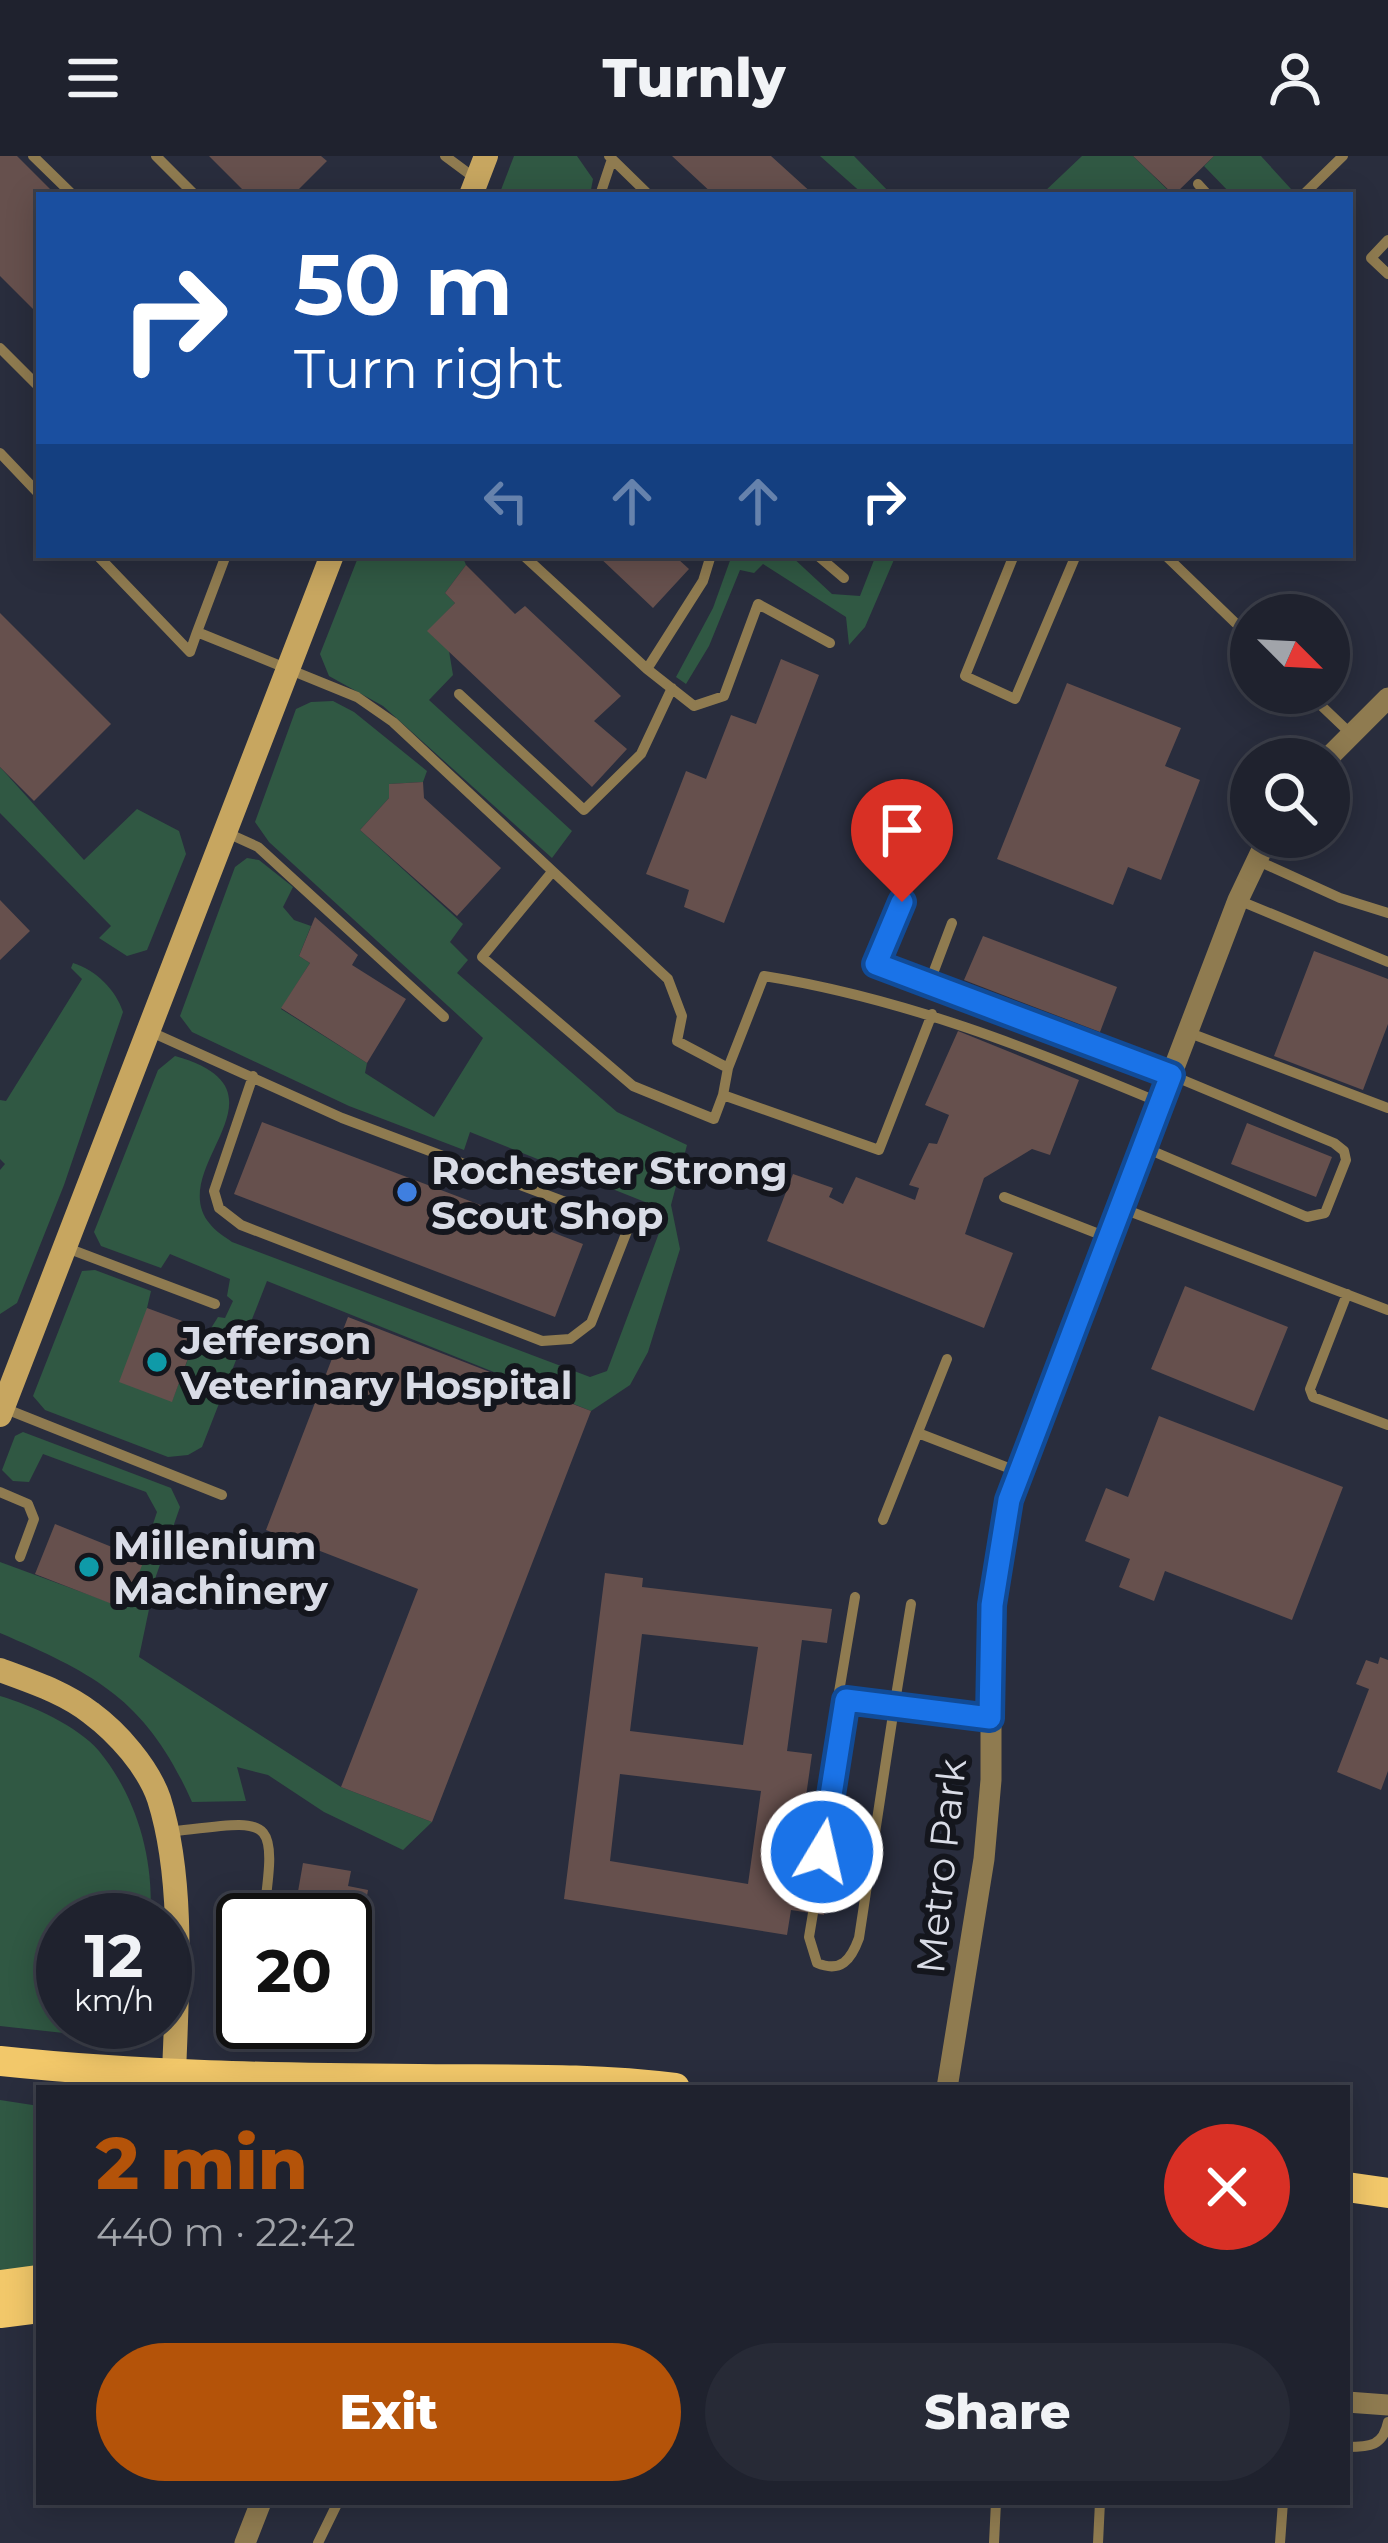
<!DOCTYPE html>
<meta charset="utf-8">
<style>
:root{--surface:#1f222e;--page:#272a36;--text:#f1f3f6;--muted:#a1a4aa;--line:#3c3f4a;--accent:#b45309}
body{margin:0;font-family:Montserrat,sans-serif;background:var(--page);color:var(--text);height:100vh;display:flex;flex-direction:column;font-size:45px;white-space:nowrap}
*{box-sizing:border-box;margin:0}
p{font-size:39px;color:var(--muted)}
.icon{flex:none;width:66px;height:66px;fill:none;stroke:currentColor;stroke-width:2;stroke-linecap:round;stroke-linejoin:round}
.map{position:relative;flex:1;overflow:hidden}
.details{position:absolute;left:36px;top:1929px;width:1314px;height:420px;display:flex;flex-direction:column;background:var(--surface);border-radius:0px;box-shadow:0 6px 30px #0003,0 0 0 3px var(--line)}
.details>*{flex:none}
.top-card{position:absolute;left:36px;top:36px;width:1317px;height:366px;border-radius:0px;box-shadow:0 6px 30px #0003,0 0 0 3px var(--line);background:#1a4fa0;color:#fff;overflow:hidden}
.needle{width:78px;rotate:114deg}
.tools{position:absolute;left:1230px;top:438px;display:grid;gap:24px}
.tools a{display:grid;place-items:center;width:120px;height:120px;border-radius:50%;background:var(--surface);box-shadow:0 6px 30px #0003,0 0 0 3px var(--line);font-size:60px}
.speed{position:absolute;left:36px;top:1737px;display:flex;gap:24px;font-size:60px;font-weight:700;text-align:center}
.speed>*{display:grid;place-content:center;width:156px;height:156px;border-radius:50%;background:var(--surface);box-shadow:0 6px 30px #0003,0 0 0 3px var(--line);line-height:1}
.speed small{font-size:30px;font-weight:400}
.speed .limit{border:6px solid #111;border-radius:18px;background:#fff;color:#111}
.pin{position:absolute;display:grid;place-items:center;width:102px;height:102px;color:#fff;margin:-123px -51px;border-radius:50% 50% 50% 0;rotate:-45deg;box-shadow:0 0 12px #0007}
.pin .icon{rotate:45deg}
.me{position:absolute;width:132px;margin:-66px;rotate:9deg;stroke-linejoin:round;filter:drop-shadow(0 0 9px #0008)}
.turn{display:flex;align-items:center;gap:42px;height:252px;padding:0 60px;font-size:54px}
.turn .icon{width:156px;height:156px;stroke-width:2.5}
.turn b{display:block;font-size:84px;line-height:102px}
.lanes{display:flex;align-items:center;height:114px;padding:0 60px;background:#0003;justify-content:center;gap:60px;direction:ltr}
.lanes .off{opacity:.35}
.round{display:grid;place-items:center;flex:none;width:126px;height:126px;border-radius:63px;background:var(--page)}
.headline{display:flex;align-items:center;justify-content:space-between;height:204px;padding:0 60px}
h1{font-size:72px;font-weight:800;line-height:90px;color:var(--accent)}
.button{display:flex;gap:24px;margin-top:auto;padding:24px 60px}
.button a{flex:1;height:138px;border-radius:72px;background:var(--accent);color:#fff;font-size:48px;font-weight:800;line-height:138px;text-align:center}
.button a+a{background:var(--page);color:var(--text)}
header{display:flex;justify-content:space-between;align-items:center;height:156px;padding:0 60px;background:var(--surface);font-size:54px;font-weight:800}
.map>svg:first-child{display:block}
.green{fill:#305843}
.building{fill:#66504d;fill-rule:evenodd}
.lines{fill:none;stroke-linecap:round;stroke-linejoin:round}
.lane{stroke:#8f7b50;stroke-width:10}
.street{stroke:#8f7b50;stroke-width:21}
.secondary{stroke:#c7a660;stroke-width:24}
.primary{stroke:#f2c86a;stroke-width:30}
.route-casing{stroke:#114b97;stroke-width:30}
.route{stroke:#1a73e8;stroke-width:21}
.shop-dot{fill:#3f7fe0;stroke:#14161d;stroke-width:4.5}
.culture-dot{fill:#0f9aa8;stroke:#14161d;stroke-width:4.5}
.labels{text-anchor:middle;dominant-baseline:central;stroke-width:12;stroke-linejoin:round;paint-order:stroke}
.poi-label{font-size:39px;font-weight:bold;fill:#d9dce6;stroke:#14161d;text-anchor:start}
.street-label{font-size:39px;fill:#d9dce6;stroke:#14161d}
</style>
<header><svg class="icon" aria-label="menu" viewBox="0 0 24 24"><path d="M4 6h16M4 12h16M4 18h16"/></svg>Turnly<svg class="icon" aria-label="person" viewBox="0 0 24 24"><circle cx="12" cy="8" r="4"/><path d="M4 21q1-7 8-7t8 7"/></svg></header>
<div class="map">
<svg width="1388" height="2387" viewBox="0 0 1388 2387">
<rect width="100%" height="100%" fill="#292d3d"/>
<path class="green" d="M514,0H577L593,23L590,39H499Z
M820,0H854L892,39H864Z
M1082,0H1133L1173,39L1043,37Z
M1214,0H1261L1291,33L1285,39H1232L1204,10Z
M359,399H462L466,409L445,437L455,447L428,475L449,495L453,519L429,544L572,675L552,702L383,550L329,520L320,498Z
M732,399H790L832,438L860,440L876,399H896L865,471L849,489L846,461L763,408L754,417L740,414L709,490L686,528L676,521L713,452Z
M333,545L354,556L427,615L423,626L389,628V642L360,674L463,768L450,786L468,804L457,817L617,956L687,989L671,1049L680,1093L648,1196L630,1229L591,1255L267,1125L202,1291L188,1299L168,1301L45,1254L33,1240L82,1115L95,1114L151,1135L147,1152L172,1245L199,1174L208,1177L218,1161L225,1162L233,1145L227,1140L230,1123L170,1098L161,1112L101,1090L94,1076L158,914L175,900C300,935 163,1012 210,1068C215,1075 225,1081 232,1086L590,1221L607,1215L659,1077L650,1048L470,976L464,994L349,950L192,876L180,860L235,711L247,702L259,704L293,731L283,751L294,764L311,770L299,800L310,807L281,853L367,907L365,917L434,961L483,882L269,686L255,666L296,553L311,546Z
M0,611L84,704L137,653L179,675L186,698L147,794L127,800L99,782L111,770L0,657Z
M73,807C96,814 116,834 123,856L64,1029L17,1147L0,1158V1014L5,1008L0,1003V944L6,945L82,823L71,812Z
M23,1276L171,1332L180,1351L156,1420L139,1501L341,1631L432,1666L403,1694L324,1656L268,1619L237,1611L246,1645L192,1646C147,1545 98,1519 0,1477V1406L125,1452L157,1356L146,1336L43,1298L29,1326L13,1325L2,1314L15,1280Z
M0,1540C31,1549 78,1570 99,1595C137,1641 155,1705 150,1764H63V1866H128L91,1880L0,1870Z
M0,1944L39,1950V2110L0,2116Z"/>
<path class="building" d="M0,0H17L56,39H39V159L0,120Z
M209,0H321L327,5L293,39H248Z
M672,0H771L814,39H714Z
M1133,0H1214L1174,39Z
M597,399H682L678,403L689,413L653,452Z
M466,409L515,458L525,450L621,540L594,565L627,593L592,631L427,475L455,447L445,437Z
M0,457L111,568L34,645L0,611Z
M781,503L819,519L724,767L684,751L689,734L646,718L686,615L706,623L731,559L756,568Z
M1067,527L1181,572L1165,610L1200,624L1161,724L1128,711L1113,749L997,703Z
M423,626L424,642L501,712L457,760L360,674L389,642V628Z
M0,744L30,775L0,804Z
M315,761L358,799L352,809L406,843L367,907L281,852L310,807L299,800Z
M983,780L1117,831L1100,876L964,824Z
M1314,795L1388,823V868L1363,934L1274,900Z
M958,875L1079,924L1050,999L1032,993L984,1022L965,1078L1013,1097L984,1172L767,1085L793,1018L833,1032L829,1041L843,1048L856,1021L915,1044L919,1032L909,1029L929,987L937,988L949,959L925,949Z
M262,966L583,1088L555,1161L234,1038Z
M1247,967L1332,1001L1316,1041L1231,1008Z
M1185,1130L1288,1171L1254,1255L1151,1213Z
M147,1152L193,1169L188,1184L194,1186L172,1246L119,1226Z
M348,1161L591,1255L432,1666L341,1631L418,1433L266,1374Z
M1159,1260L1343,1331L1292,1464L1165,1415L1154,1445L1119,1431L1130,1403L1085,1385L1106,1332L1128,1341Z
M55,1368L144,1404L125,1453L35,1418Z
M605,1417L643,1422L642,1431L832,1453L827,1487L802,1484L787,1595L812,1598L793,1732L827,1736L824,1759L791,1754L787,1779L564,1743ZM642,1478L758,1491L743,1589L630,1575ZM620,1618L761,1635L748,1728L610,1705Z
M1380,1501L1388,1504V1615L1381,1634L1337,1616L1369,1533L1356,1528L1366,1504L1378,1508Z
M303,1707L351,1715L348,1730L368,1734L359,1788L345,1785V1764H293Z"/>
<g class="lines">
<path class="lane" d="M33,0L73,39
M156,0L195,39
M445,0L476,23
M609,0L649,39
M1198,28L1208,39
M600,39L612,3
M1303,39L1343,0
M1388,84L1371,102L1388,118
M0,192L39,231
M0,297L39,338
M97,399L190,496L197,476
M226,399L197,476L357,541L393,566L668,823L682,860L677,885L728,912L764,820C903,842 1032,893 1161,947
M523,399L647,513L694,550L724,540L758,448L830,487
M817,399L844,422
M1014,399L965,520L1015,543L1076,399
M1165,399L1251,482
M647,513L703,425L711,399
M1308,537L1351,578
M459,538L584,654L641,598L672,532
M225,676L258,691L444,861
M1256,704L1340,742L1388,757
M552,716L482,801L633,930L714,963L723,939
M1238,744L1388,806
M901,745L876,808L1171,919L1334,987L1344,995L1346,1004L1325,1057L1307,1061L1143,991
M929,828L952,767
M151,876L342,962L629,1070L591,1167L570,1183L542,1185L241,1069L219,1052L214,1035L253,920
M1187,876L1388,952
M728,912L723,939L879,994L932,858
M1004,1041L1109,1082
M1121,1052L1388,1154
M67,1092L215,1148
M1347,1138L1310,1233L1313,1241L1388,1269
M6,1253L222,1339
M918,1277L1019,1316
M0,1336L28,1348L34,1363L20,1401
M883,1364L947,1203
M846,1544L894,1552L911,1448
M168,1676C273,1664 278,1654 263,1764
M816,1735L846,1544L839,1536L855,1441
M813,1757L809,1781L817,1807C841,1817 851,1804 859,1782L894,1552L990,1562
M1347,2291C1370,2291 1383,2290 1388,2266
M318,2387L338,2346
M994,2387L996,2346
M1098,2387L1100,2346
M1280,2387L1283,2346"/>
<path class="street" d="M1327,603L1388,542
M947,1932L984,1703L991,1624V1449L1009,1344L1238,744L1268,681
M1347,2246L1388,2249
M245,2387L261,2346"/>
<path class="secondary" d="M471,39L486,0
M0,1259L332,399
M0,1514C32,1526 64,1536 91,1557C118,1577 148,1611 159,1643C185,1725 177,1833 174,1918"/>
<path class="primary" d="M0,1905C140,1920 279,1922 419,1923C504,1924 590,1921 675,1932
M1347,2031L1388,2037
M0,2129L39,2124
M0,2157L39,2152"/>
</g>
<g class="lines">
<g class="route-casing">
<path id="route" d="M822,1696L846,1544L990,1562L992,1449L1009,1344L1171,919L876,808L902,746"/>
</g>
<use href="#route" class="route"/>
</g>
<circle class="shop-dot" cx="407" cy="1036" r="12"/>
<g class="culture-dot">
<circle cx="157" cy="1206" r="12"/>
<circle cx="89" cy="1411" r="12"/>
</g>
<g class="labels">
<g class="poi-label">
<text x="431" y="1014">Rochester Strong<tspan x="431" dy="45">Scout Shop</tspan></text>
<text x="181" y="1184">Jefferson<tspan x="181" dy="45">Veterinary Hospital</tspan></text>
<text x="113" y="1389">Millenium<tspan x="113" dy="45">Machinery</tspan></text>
</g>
<g class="street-label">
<text transform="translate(941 1710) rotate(-84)">Metro Park</text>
</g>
</g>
</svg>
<div class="tools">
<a><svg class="needle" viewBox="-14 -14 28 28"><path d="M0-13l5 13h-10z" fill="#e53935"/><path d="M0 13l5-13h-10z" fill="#a1a4aa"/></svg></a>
<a><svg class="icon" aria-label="search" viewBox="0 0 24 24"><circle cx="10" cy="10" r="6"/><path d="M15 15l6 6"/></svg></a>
</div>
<div class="speed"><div>12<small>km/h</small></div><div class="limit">20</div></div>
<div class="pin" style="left:902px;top:746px;background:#d93025"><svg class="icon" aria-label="arrive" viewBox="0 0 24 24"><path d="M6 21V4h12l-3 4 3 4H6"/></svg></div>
<svg class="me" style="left:822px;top:1696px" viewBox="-20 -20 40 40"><circle r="17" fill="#1a73e8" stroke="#fff" stroke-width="3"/><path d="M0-11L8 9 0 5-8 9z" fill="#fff"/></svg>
<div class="top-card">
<div class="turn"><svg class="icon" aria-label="right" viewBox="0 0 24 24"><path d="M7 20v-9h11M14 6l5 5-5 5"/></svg><div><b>50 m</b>Turn right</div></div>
<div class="lanes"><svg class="icon off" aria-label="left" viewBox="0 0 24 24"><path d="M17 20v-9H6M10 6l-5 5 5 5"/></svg><svg class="icon off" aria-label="ahead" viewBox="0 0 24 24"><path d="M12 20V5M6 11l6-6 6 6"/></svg><svg class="icon off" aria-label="ahead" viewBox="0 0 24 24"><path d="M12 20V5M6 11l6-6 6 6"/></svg><svg class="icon" aria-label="right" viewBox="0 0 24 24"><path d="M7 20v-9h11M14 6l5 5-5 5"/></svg></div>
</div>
<section class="details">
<div class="headline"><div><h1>2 min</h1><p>440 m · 22:42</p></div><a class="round" style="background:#d93025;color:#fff"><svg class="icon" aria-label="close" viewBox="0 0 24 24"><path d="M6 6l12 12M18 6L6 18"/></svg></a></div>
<div class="button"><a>Exit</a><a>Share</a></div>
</section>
</div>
